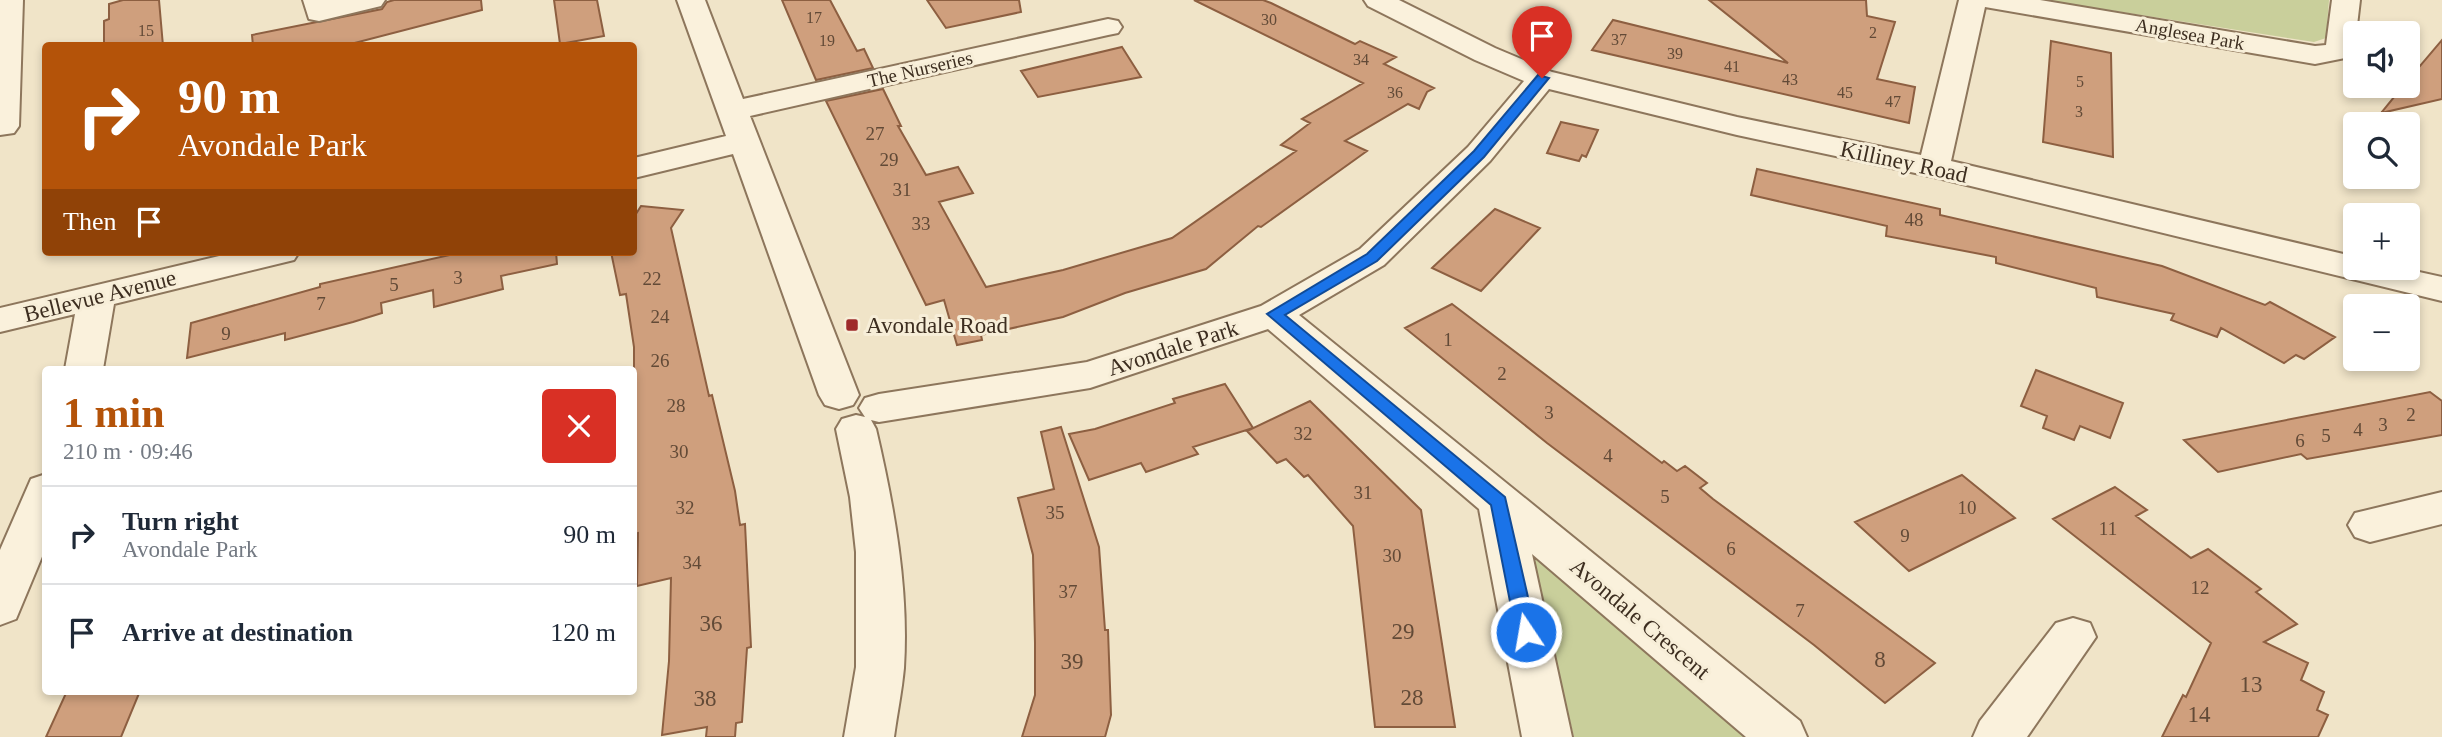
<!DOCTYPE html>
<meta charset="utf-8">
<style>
:root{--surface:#fff;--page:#f6f6f7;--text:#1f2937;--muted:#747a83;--line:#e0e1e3;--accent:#b45309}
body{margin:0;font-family:"Times New Roman",serif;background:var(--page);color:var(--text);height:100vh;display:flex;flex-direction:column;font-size:26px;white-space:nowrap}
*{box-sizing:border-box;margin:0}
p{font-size:23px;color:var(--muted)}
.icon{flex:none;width:38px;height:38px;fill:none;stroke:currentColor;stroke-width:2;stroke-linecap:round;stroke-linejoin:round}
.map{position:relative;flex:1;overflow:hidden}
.details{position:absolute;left:42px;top:366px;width:595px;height:329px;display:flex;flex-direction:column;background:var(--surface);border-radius:7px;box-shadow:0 4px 10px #0003}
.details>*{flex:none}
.hud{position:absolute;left:42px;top:42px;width:595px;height:214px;border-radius:7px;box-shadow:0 4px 10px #0003;background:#b45309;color:#fff;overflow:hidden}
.controls{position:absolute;left:2343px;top:21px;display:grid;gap:14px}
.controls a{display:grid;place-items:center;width:77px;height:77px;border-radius:7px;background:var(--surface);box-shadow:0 4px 10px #0003;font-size:35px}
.pin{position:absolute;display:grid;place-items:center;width:60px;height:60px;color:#fff;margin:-72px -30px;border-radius:50% 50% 50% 0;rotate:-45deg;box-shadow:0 0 7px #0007}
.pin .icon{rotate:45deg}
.me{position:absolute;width:77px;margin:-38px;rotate:348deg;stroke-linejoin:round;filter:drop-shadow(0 0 5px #0008)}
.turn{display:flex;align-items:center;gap:24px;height:147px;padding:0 21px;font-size:32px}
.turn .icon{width:91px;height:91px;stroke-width:2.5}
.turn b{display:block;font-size:49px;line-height:60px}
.then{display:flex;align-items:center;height:66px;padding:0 21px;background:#0003;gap:14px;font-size:26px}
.round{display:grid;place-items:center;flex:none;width:74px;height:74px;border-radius:7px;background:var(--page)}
.head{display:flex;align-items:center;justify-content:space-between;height:119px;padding:0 21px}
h1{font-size:42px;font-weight:600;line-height:52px;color:var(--accent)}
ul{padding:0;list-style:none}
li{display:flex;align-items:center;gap:21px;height:98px;padding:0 21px;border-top:2px solid var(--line)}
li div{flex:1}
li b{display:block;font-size:26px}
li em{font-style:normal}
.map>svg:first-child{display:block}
.green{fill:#c9cf9b}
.building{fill:#cf9f7d;stroke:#8d5f41;stroke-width:2}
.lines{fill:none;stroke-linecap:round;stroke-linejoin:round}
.minor-casing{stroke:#8d765c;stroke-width:4}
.minor{fill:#faf1dc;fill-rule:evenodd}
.route{fill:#1a73e8;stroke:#114b97;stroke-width:2}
.poi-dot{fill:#9e2a2b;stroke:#f7eed8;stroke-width:2.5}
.labels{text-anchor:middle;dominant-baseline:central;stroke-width:6;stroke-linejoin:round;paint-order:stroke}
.far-number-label{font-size:16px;fill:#624a37}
.far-street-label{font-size:19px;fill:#3d2e20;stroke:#f7eed8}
.number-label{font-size:19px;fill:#624a37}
.street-label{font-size:23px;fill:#3d2e20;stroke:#f7eed8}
.poi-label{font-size:23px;fill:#3d2e20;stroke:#f7eed8;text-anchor:start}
.near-number-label{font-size:23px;fill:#624a37}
</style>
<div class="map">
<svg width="2442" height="737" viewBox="0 0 2442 737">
<rect width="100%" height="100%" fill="#f0e4c8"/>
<path class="green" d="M2045,0H2329L2326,38L2314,42Z
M1527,542L1751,737H1574Z"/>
<path class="building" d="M123,0H159L163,46H104V21L109,19V4Z
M394,0H481L482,10L343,46H253L252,35L382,9L387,2Z
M554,0H597L604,36L560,44Z
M782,0H830L857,51L864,49L873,68L816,80Z
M927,0H1019L1021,12L946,28Z
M1194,0H1263L1271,3L1355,44L1360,41L1396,57L1384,64L1434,88L1427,92L1419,109L1408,104L1345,141L1367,151L1261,227L1258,226L1206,269L1125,293L1063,317L981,335L982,340L957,345L944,300L926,305L826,101L883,89L901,126H898L926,175L958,167L973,193L939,202L986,287L1063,270L1172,238L1296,151L1281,145L1310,123L1302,119L1363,83Z
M1709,0H1866L1867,16L1895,22L1877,79L1915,87L1909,123L1592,50L1613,20L1788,63Z
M2442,40V99L2381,113L2403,86H2408V80Z
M2051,41L2111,53L2113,157L2043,142Z
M1122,47L1141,77L1038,97L1021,71Z
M1561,122L1598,130L1586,157L1582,155L1579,161L1547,153Z
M1757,169L1940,209V215L2162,266L2265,305L2270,302L2335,337L2304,359L2296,355L2284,363L2221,328L2217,337L2171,320L2174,314L2097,297L2096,288L1996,263V257L1886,236L1887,226L1751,195Z
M641,206L683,210L671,228L709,396L712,395L735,491L740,525L745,524L751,647L747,648L742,722L736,723L735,737H706L707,727L662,735L669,661L671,578L637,586L638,533L634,534V347L626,294L620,295L611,252H634V217Z
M1495,209L1540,228L1481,291L1432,268Z
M463,252H556L557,264L501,276L503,289L434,307L433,290L381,303L382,313L353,322L285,340V333L187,358L191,323L320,287V284Z
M1452,304L1662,463L1664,461L1677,471L1685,466L1707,483L1700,488L1713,499L1935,663L1885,703L1814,645L1547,443L1405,328Z
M2036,370L2123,403L2110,438L2080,426L2074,440L2043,428L2047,416L2021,406Z
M1225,384L1253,428L1193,447L1198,454L1146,472L1141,463L1089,480L1069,434L1095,429L1175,403L1173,399Z
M2430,392L2442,401V435L2307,459L2301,454L2218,472L2184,440Z
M1310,401L1421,510L1455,727H1375L1353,526L1308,475L1304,477L1286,459L1277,463L1247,431Z
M1061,427L1099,547L1105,630H1108L1111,715L1105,737H1022L1035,695V643L1033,555L1018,498L1054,489L1041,432Z
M1962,475L2015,518L1909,571L1855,522Z
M2115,487L2147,510L2136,516L2191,558L2208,549L2261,589L2256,592L2297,624L2264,642L2308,663L2301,680L2324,692L2317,710L2328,715L2318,737H2162L2183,695L2186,697L2211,643L2053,519Z
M67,691H140L121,737H46Z"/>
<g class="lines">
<g class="minor-casing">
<path id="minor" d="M0,0H23L19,126L14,133L0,135Z
M303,0H385L381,6L319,21L309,19Z
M677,0H705L743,99L1108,19L1118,21L1122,27L1118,33L1108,35L750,116L859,395L853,405L839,409L825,405L819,395L733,154L634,178V158L726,136Z
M1364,0H1399L1495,48L1552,72L1737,117L1921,155L1959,0H2040L2315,46L2326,45L2332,0H2360L2354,51L2350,57L2315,64L1985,7L1951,161L2356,257V268H2401L2442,277V301L1934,177L1737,135L1549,89L1490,161L1384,265L1299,315L1800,721L1807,737H1746L1532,554L1572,737H1522L1479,509L1268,329L1090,388L879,422L871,420L876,429C894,506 909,588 904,668C902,691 897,714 894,737H844L856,667V552L850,497L836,429L842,419L856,415L865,417L859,408L865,398L879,394L1087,362L1261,306L1360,249L1468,147L1524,81L1475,60L1368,6Z
M236,252H299L294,260L114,304L103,369H65L75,314L0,332V308Z
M46,474V547L16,619L0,625V550L31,479Z
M2442,492V524L2370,542L2355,537L2348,525L2355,513Z
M2073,618L2090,623L2096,637L2027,737H1973L1980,721L2056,623Z"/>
</g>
<use href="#minor" class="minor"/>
</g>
<path class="route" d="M1538,75L1549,78L1484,157L1377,261L1285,315L1505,497L1536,632L1533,638H1519L1516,632L1491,505L1267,314L1367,254L1474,151Z"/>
<rect class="poi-dot" x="845" y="318" width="14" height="14" rx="3.5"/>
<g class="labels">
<g class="far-number-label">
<text x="814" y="17">17</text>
<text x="1269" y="19">30</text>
<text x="146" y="30">15</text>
<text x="1873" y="32">2</text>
<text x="1619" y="39">37</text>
<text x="827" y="40">19</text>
<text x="1675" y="53">39</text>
<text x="1361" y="59">34</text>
<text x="1732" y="66">41</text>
<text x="1790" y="79">43</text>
<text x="2080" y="81">5</text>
<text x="1395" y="92">36</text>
<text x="1845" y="92">45</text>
<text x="1893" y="101">47</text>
<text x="2079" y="111">3</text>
</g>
<g class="far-street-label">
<text transform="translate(2190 34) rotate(10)">Anglesea Park</text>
<text transform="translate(920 69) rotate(-13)">The Nurseries</text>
</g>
<g class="number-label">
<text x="875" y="133">27</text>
<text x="889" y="159">29</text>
<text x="902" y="189">31</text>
<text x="1914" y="219">48</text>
<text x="921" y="223">33</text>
<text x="458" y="277">3</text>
<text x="652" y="278">22</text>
<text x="394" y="284">5</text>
<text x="321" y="303">7</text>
<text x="660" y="316">24</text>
<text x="226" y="333">9</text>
<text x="1448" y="339">1</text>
<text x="660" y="360">26</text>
<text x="1502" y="373">2</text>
<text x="676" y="405">28</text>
<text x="1549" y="412">3</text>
<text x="2411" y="414">2</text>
<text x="2383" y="424">3</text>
<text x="2358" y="429">4</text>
<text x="1303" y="433">32</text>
<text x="2326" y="435">5</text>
<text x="2300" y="440">6</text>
<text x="679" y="451">30</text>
<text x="1608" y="455">4</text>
<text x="1363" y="492">31</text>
<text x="1665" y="496">5</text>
<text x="685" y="507">32</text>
<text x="1967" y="507">10</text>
<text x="1055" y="512">35</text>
<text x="2108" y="528">11</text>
<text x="1905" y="535">9</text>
<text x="1731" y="548">6</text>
<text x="1392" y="555">30</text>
<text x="692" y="562">34</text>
<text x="2200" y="587">12</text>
<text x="1068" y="591">37</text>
<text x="1800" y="610">7</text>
</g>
<g class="street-label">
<text transform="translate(1904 162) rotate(12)">Killiney Road</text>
<text transform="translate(100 296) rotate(-14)">Bellevue Avenue</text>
<text transform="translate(1173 348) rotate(-18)">Avondale Park</text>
<text transform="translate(1640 619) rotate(40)">Avondale Crescent</text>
</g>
<g class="poi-label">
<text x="866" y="325">Avondale Road</text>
</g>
<g class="near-number-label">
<text x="711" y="623">36</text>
<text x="1403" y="631">29</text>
<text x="1880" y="659">8</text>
<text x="1072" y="661">39</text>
<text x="2251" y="684">13</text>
<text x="1412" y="697">28</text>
<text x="705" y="698">38</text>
<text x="2199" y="714">14</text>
</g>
</g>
</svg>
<div class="controls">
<a><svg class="icon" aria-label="sound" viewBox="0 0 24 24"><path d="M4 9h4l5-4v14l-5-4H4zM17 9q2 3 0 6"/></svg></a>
<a><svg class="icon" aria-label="search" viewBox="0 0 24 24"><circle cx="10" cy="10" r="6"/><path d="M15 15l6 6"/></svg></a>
<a>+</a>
<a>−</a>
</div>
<div class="pin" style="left:1542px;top:78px;background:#d93025"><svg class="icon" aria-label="arrive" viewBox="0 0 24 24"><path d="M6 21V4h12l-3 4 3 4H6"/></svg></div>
<svg class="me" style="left:1526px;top:632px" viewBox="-20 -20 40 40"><circle r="17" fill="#1a73e8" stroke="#fff" stroke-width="3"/><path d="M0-11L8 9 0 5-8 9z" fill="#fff"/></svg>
<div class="hud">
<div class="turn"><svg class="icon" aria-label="right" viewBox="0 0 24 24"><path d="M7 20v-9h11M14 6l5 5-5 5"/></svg><div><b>90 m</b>Avondale Park</div></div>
<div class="then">Then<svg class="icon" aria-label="arrive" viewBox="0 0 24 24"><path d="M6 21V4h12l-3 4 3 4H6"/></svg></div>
</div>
<section class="details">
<div class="head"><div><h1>1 min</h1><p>210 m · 09:46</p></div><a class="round" style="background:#d93025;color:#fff"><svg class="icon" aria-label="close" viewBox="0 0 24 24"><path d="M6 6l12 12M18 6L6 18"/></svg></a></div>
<ul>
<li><svg class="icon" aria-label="right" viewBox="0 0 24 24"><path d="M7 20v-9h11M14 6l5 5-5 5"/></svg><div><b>Turn right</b><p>Avondale Park</p></div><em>90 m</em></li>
<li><svg class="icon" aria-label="arrive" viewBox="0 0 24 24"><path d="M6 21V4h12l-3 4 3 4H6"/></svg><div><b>Arrive at destination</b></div><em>120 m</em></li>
</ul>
</section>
</div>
